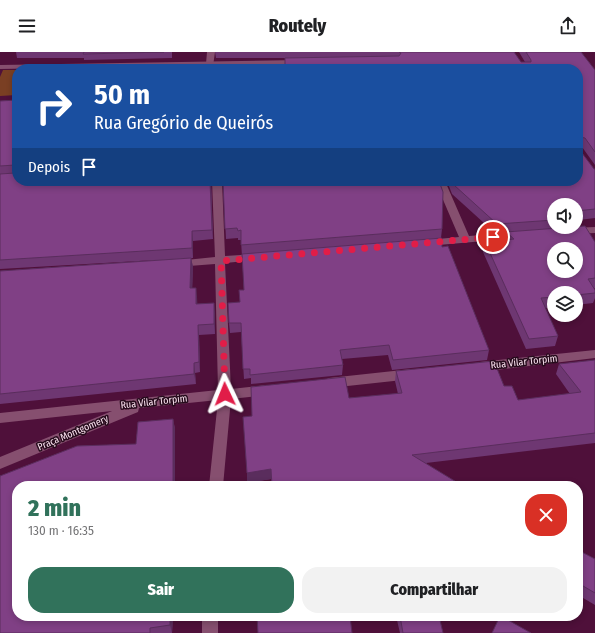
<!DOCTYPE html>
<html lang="pt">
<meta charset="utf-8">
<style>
:root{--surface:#fff;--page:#f2f2f2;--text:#202124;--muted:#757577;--accent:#31725b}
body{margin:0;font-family:"Fira Sans Condensed",sans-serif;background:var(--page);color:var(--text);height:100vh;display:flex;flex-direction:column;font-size:15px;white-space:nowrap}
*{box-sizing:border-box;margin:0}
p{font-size:13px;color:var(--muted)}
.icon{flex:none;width:22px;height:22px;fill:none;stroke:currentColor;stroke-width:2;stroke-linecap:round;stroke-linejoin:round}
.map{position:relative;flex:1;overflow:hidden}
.drawer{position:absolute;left:12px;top:429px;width:571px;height:140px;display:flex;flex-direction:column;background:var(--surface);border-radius:16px;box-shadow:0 2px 6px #0003}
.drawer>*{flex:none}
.top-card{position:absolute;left:12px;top:12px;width:571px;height:122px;border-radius:16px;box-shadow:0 2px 6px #0003;background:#1a4fa0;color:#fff;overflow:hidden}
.fabs{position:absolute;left:547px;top:146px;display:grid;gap:8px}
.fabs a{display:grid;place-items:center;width:36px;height:36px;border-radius:50%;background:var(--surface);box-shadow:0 2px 6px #0003;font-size:20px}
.pin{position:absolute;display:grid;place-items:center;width:34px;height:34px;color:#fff;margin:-17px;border:2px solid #fff;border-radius:50%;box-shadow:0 1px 4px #0007}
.me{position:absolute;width:44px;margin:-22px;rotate:358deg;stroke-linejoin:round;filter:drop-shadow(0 0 3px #0008)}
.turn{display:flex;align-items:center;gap:14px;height:84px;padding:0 16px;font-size:18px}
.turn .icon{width:52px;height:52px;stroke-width:2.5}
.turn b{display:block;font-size:28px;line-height:34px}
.then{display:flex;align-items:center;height:38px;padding:0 16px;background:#0003;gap:8px;font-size:15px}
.round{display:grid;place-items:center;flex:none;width:42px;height:42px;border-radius:16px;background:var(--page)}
.overview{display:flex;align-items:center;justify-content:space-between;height:68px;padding:0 16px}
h1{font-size:24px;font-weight:800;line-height:30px;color:var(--accent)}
.cta{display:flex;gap:8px;margin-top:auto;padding:8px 16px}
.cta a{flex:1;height:46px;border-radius:16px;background:var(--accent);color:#fff;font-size:16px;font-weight:800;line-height:46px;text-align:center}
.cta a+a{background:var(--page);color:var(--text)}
header{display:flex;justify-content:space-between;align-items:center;height:52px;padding:0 16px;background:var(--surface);font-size:18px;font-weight:800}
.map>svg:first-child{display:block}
.green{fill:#7a3f23}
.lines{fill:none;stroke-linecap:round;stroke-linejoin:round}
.lane{fill:#864f6f;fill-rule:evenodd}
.street{fill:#864f6f;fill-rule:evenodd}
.wall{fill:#6e3772;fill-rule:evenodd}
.shaded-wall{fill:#5a2d5d}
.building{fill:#804085;stroke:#5a2d5d;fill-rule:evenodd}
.route{stroke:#e11d48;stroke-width:7;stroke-dasharray:0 12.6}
.labels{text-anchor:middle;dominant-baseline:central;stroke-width:3;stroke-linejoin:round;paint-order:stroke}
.street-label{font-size:10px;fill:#fde5f2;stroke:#260b1c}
</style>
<header><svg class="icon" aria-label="menu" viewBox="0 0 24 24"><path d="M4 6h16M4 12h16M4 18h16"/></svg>Routely<svg class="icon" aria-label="share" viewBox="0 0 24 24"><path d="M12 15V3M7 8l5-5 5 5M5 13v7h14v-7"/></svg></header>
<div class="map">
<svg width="595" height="581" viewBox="0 0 595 581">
<rect width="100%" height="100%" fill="#4f103a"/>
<path class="green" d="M382,11L384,17H110L214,16Z
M3,18H17V43L0,44V25Z"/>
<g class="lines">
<path class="lane" d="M207,0H215L213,14H210L206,12Z"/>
<path class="street" d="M300,8H303V12L0,17V13Z
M212,129H222L225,204L257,202L262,205L257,208L225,211L231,337L267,333L272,335L273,338L272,341L267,343L231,347L223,434H209L218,348L139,356L138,360L0,417V405L112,359L0,371V361L218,338L215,212L176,215L171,212L176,209L215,205Z
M435,129H445L469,184L520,180L525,183L520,186L427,194L423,193L422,191L423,189L427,188L459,185Z
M595,175V181L572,182L567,179L572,176Z
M595,298V306L480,320L476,318L474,315L476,312L480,310Z
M412,317L416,319L418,322L416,325L412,327L329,336L325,334L323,331L325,328L329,326Z
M202,564H218V581H202Z"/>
</g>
<path class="wall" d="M16,0H172V6L84,8V6H17Z
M215,0H514L521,10H525L519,0H581L595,18V113L582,95L579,94V97L594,117H595V166L579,168L576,175L595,190V236H594L595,241V246L593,251L576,253V241H554V255L545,256L558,284L555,294L526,297L483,200L485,190L504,188L506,181H495L452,142L447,129H578L285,6H216ZM554,153H576V175H554Z
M17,48V129H211L213,187L193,189V206H191L193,215L192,236L197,245V252L215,261V282L199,283L200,320L195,321L196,332L0,352V219L156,208L0,217V49Z
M223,129L442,177L441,186L442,195L489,298L487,308L392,318L388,303L342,307L343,313L342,323L251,332V326L244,327L241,280L230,281L229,271L240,250L244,238L241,188H238V186L226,187Z
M595,308V391L426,411L457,434H272L271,427L247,431L252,364L349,346L398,342L395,329L396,319L504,334L518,348L570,342L556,322L559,312Z
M173,367L175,377V434H17V564H173L172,581H0V424L77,394L136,392L138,370Z
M578,498L595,507V553L578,543Z
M396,564H439L443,581H400Z"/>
<path class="shaded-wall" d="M210,129H211L213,187L212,178Z
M192,179L193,189V206L192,196Z
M191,206L193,215L192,246L190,236Z
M196,236L197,245L198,262L196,252Z
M214,251L215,261V282L214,272Z
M198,273L199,283L200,320L199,310Z
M194,311L195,321L196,332L194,322Z
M173,367L175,377V434H173Z
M271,417V427L247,431V421Z
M170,564H173L172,581L170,573Z"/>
<path class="building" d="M84,0H164L83,2Z
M399,0H514L521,10H531V8L526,0H581L595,18V100L585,86L580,85L579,97L594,117H595V157L576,159V153H554V168L497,172L454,133L452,129H578V17H285V6L399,4L401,1Z
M17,48V129H210L212,178L192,179V196L0,208V122L15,121V113L0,114V49Z
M223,129H439L443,140L442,177L241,193V178L238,179L237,176L225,177Z
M576,161L579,166H576Z
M585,174L595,190V226L588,227L595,238V241L576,243V241H554V245L541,246L558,284L529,287L485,190L514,187L506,180ZM554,197H576V219H554Z
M442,186V195L448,194L489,298L393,308L389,293L340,298L343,313L250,323V317H243L241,271H229L228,251L240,250L239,238H244L242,202Z
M191,206L190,236H196V252L214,251V272L198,273L199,310L194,311V322L0,342V219Z
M595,308V381L412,403L458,431L456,434H457H272L271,417L247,421L243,365L252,364L251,335L345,325L349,346L402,341L396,319L494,309L504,334H512L518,348L581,340L559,312Z
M173,367V434H17V564H170V573L150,576V581H0V424L77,394L136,392L138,370Z
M578,498L595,507V541L578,531Z
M257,564H350L352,581H258Z
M400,564H439L443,581H403Z
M500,564H501L531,581H492Z"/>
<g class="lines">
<path class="route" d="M225,342L221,209L493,185"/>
</g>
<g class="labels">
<g class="street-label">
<text transform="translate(524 310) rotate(-6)">Rua Vilar Torpim</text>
<text transform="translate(154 350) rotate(-6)">Rua Vilar Torpim</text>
<text transform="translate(73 381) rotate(-23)">Praça Montgomery</text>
</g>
</g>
</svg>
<div class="fabs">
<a><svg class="icon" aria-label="sound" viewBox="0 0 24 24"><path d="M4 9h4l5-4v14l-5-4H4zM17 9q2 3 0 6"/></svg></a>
<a><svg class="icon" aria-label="search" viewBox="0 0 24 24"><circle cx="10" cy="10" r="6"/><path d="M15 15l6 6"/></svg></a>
<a><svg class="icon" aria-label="layers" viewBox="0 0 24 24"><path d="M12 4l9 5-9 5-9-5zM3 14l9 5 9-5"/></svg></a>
</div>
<div class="pin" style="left:493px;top:185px;background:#d93025"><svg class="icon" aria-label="arrive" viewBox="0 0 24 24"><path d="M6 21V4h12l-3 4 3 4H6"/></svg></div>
<svg class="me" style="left:225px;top:342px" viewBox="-20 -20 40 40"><path d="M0-17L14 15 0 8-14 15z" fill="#e11d48" stroke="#fff" stroke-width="4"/></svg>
<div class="top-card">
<div class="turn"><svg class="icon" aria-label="right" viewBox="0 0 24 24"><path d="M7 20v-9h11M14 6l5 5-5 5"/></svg><div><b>50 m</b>Rua Gregório de Queirós</div></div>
<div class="then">Depois<svg class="icon" aria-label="arrive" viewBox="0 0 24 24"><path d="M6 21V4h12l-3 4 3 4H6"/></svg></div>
</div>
<section class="drawer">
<div class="overview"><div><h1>2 min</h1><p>130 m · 16:35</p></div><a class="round" style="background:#d93025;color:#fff"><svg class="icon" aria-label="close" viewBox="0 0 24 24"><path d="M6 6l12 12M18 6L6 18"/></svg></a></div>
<div class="cta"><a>Sair</a><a>Compartilhar</a></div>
</section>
</div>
